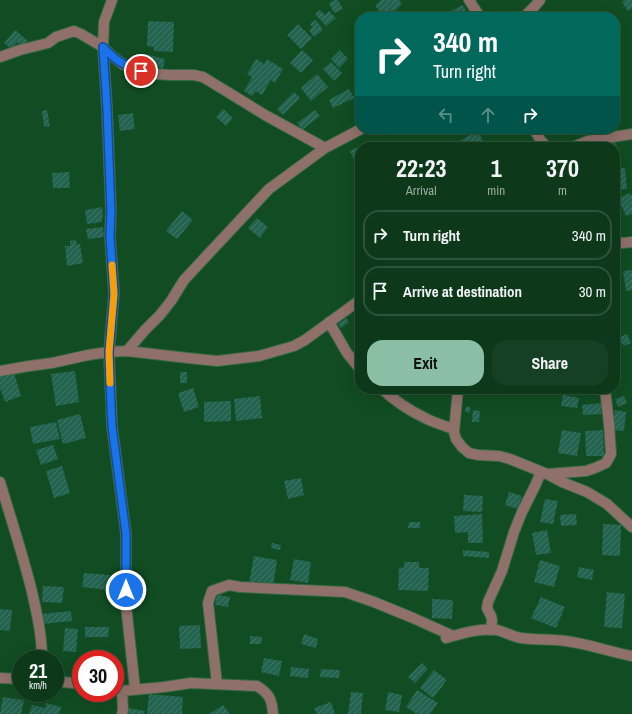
<!DOCTYPE html>
<style>
:root{--surface:#0d391a;--page:#164023;--text:#f1f3f6;--muted:#9aaca2;--line:#2d5339;--accent:#8abfa5}
body{margin:0;font-family:"Archivo Narrow",sans-serif;background:var(--page);color:var(--text);height:100vh;display:flex;flex-direction:column;font-size:15px;white-space:nowrap}
*{box-sizing:border-box;margin:0}
p{font-size:13px;color:var(--muted)}
.icon{flex:none;width:22px;height:22px;fill:none;stroke:currentColor;stroke-width:2;stroke-linecap:round;stroke-linejoin:round}
.map{position:relative;flex:1;overflow:hidden}
.drawer{position:absolute;left:355px;top:142px;width:265px;height:252px;display:flex;flex-direction:column;background:var(--surface);border-radius:16px;box-shadow:0 4px 16px #0002,0 0 0 1px var(--line)}
.drawer>*{flex:none}
.banner{position:absolute;left:355px;top:12px;width:265px;height:122px;border-radius:16px;box-shadow:0 4px 16px #0002,0 0 0 1px var(--line);background:#00695c;color:#fff;overflow:hidden}
.speed{position:absolute;left:12px;top:650px;display:flex;gap:8px;font-size:20px;font-weight:700;text-align:center}
.speed>*{display:grid;place-content:center;width:52px;height:52px;border-radius:50%;background:var(--surface);box-shadow:0 4px 16px #0002,0 0 0 1px var(--line);line-height:1}
.speed small{font-size:10px;font-weight:400}
.speed .limit{border:6px solid #d22;background:#fff;color:#111}
.pin{position:absolute;display:grid;place-items:center;width:34px;height:34px;color:#fff;margin:-17px;border:2px solid #fff;border-radius:50%;box-shadow:0 1px 4px #0007}
.me{position:absolute;width:44px;margin:-22px;rotate:0deg;stroke-linejoin:round;filter:drop-shadow(0 0 3px #0008)}
.turn{display:flex;align-items:center;gap:14px;height:84px;padding:0 12px;font-size:18px}
.turn .icon{width:52px;height:52px;stroke-width:2.5}
.turn b{display:block;font-size:28px;line-height:34px}
.lanes{display:flex;align-items:center;height:38px;padding:0 12px;background:#0003;justify-content:center;gap:20px;direction:ltr}
.lanes .off{opacity:.35}
.eta{display:flex;justify-content:space-evenly;align-items:center;height:68px;text-align:center}
.eta b{font-size:24px;font-weight:800;line-height:28px}
.button{display:flex;gap:8px;margin-top:auto;padding:8px 12px}
.button a{flex:1;height:46px;border-radius:16px;background:var(--accent);color:#111;font-size:16px;font-weight:800;line-height:46px;text-align:center}
.button a+a{background:var(--page);color:var(--text)}
ul{padding:0;list-style:none}
li{display:flex;align-items:center;gap:12px;height:50px;margin:0 8px 6px;padding:0 4px;border:2px solid var(--line);border-radius:16px}
li div{flex:1}
li b{display:block;font-size:15px}
li em{font-style:normal}
.map>svg:first-child{display:block}
.building{fill:url(#building-hatch)}
.lines{fill:none;stroke-linecap:round;stroke-linejoin:round}
.minor-casing{stroke:#346942;stroke-width:12}
.minor{stroke:#90706b;stroke-width:10}
.route-casing{stroke:#114b97;stroke-width:10}
.route{stroke:#1a73e8;stroke-width:7}
.slow{stroke:#f59e0b;stroke-width:7}
</style>
<div class="map">
<svg width="632" height="714" viewBox="0 0 632 714">
<defs>
<pattern id="building-hatch" width="6" height="6" patternUnits="userSpaceOnUse"><rect width="6" height="6" fill="#23634f"/><path d="M-1 1l2-2M0 6l6-6M5 7l2-2" fill="none" stroke="#417967"/></pattern>
</defs>
<rect width="100%" height="100%" fill="#114c22"/>
<path class="building" d="M335,0H338L343,9L334,13L329,3Z
M381,0H399L402,4L394,12L392,10L385,17L375,6Z
M625,0H632V8L628,11L622,2Z
M463,5L469,17H445L444,14Z
M320,10L325,15L329,11L336,18L326,26L315,14Z
M316,20L323,30L314,37L309,30L313,27L310,24Z
M148,21L174,22L173,52L154,51V47L147,46Z
M298,24L312,38L301,49L287,35Z
M15,30L28,41L23,47L17,42L12,49L4,43Z
M302,50L313,60L301,73L290,63Z
M340,50L348,59L339,68L331,59Z
M146,54L165,59L163,68L144,64Z
M256,59L264,64L267,59L283,69L275,83L271,80L262,95L256,91L252,96L244,91L252,77L247,74Z
M331,62L342,73L334,81L323,69Z
M317,74L328,87L311,101L301,88Z
M349,89L354,98L333,108L329,100Z
M294,92L300,98L283,115L277,109Z
M223,109L233,118L226,126L216,117Z
M47,110L50,126L44,127L42,111Z
M315,110L320,116L302,130L297,123Z
M133,113L135,129L120,131L118,115Z
M478,131L486,147H451L450,146Z
M615,140L619,156L615,157V147H595L594,145Z
M360,146V162L356,163L350,151Z
M625,168L627,189L615,190V169Z
M69,172L70,188H53L52,173Z
M630,193L632,196V214L626,216L618,198Z
M615,202L620,217L615,219Z
M102,207L103,217L102,218V222L87,224L85,210Z
M182,211L193,220L177,239L166,231Z
M257,218L268,227L260,238L248,228Z
M103,227L104,237L88,239L86,229Z
M76,240L77,245L80,244L83,263L67,266L65,246H70V241Z
M632,270V290L626,291L623,271Z
M346,318L349,322L341,328L338,324Z
M627,334L631,343L624,346L622,343L615,346V339Z
M13,370L21,396L5,402L0,388V374Z
M75,371L79,402L56,406L51,374Z
M180,372H187V383H180Z
M193,388L199,407L184,412L178,393Z
M563,395L579,398L577,408L561,406Z
M260,396L262,418L236,421L234,399Z
M624,396L627,403L618,407L615,399Z
M231,401V421L204,422V402Z
M601,403V414L583,415L582,405Z
M466,406L471,408L469,413L465,411Z
M473,410L480,411L479,422H472Z
M615,410L626,412L624,431L612,430Z
M80,414L86,438L63,444L57,420Z
M56,422L60,439L33,444L30,427Z
M562,430L581,433L577,456L558,453Z
M603,430L604,456H586L585,431Z
M53,445L58,459L41,465L36,450Z
M62,466L70,493L54,498L46,471Z
M301,478L304,495L288,499L284,481Z
M509,492L522,496L518,509L505,505Z
M464,495L483,496L482,512L463,511Z
M545,499L558,501L553,524L540,522Z
M482,514L483,543H468V532L455,533L454,516Z
M576,514L577,525L561,526L560,515Z
M409,522H420V528H408Z
M603,524L621,525L620,556L602,555Z
M547,530L551,553L536,555L532,533Z
M272,543L281,545L280,550L271,548Z
M463,550L489,552V558L463,556Z
M254,556L277,560L273,587L249,583Z
M294,559L311,562L308,583L290,580Z
M540,560L560,566L554,587L534,582Z
M404,562H419V568H429L428,591L398,590L399,567L404,568Z
M579,567L594,570L592,580L577,577Z
M84,573L110,575L108,590L82,587Z
M43,586L64,587L62,603L42,602Z
M607,592L625,594L622,628L604,627Z
M217,595L230,597L228,607L215,605Z
M541,597L565,607L556,628L531,618Z
M432,599L453,600L452,619L432,618Z
M0,609L12,610L10,631L0,630Z
M71,611L72,621L42,624L41,614Z
M200,625L201,648L180,649L179,626Z
M85,627H109L108,637H85Z
M65,628L78,629L76,652L63,651Z
M304,634L318,639L316,648L301,644Z
M250,636L262,637L261,644H250Z
M264,658L282,661L279,676L261,672Z
M422,663L428,669L415,683L408,677Z
M291,667L309,669L308,678L290,676Z
M321,669L340,670L339,678L320,677Z
M434,670L447,680L433,698L420,688Z
M417,690L438,703L430,714H417L406,707Z
M351,692L363,693L361,714H348Z
M388,692L402,695L399,712L385,710Z
M149,694L183,697L182,714H147Z
M3,697L24,700L21,714H0Z
M331,702L335,714H317L314,708Z
M46,703L61,707L59,714H29L32,705L45,708Z
M223,705L230,714H209Z
M128,708L145,711L144,714H126Z"/>
<g class="lines">
<g class="minor-casing">
<path id="minor" d="M112,0L104,22L103,47L107,109L111,211L110,236L114,294L109,352L112,426L126,534V605L135,689
M469,0L480,17
M524,17L535,6L540,0
M0,57L20,50L48,43L56,37L74,31L81,34L103,47L112,56L124,65L155,74L170,75H194L203,77L265,115L325,148
M534,129L541,141L547,147
M573,147L588,141L632,134
M615,242L623,243L632,242
M329,322L347,353L360,369
M127,351L145,330L160,315L171,301L184,280L269,189L325,148L361,129
M0,371L29,366L52,363L88,355L109,352L127,351L188,358L217,361L259,356L294,346L305,340L360,300
M382,389C395,401 410,411 427,419C435,423 445,426 454,429
M458,389L454,432L456,439L462,447L469,453L478,455L499,456L510,459L547,474L562,482L587,492L607,504L632,527
M547,474L586,471L595,468L606,463L611,454L609,424L605,389
M0,482C11,519 23,555 32,592C37,614 42,636 42,659
M491,630L492,620L491,616L487,608L488,602L502,571L514,532L522,512L535,486L541,472
M446,638C463,633 480,628 497,630C505,632 513,637 521,638C536,640 551,639 566,641C589,644 610,652 632,656
M0,678L21,679
M55,681L81,684
M217,684L208,603L212,591L229,585L240,587L345,592L374,602L413,618L453,636
M115,690L122,691L164,687L191,683L257,686C270,694 272,700 273,714
M122,691L123,710L122,714"/>
</g>
<use href="#minor" class="minor"/>
</g>
<g class="lines">
<g class="route-casing">
<path id="route" d="M126,590V534L112,426L110,383L109,352L114,294L110,236L111,211L107,109L103,47C116,61 123,65 141,71"/>
</g>
<use href="#route" class="route"/>
<path class="slow" d="M110,383L109,352L114,294L112,265"/>
</g>
</svg>
<div class="speed"><div>21<small>km/h</small></div><div class="limit">30</div></div>
<div class="pin" style="left:141px;top:71px;background:#d93025"><svg class="icon" aria-label="arrive" viewBox="0 0 24 24"><path d="M6 21V4h12l-3 4 3 4H6"/></svg></div>
<svg class="me" style="left:126px;top:590px" viewBox="-20 -20 40 40"><circle r="17" fill="#1a73e8" stroke="#fff" stroke-width="3"/><path d="M0-11L8 9 0 5-8 9z" fill="#fff"/></svg>
<div class="banner">
<div class="turn"><svg class="icon" aria-label="right" viewBox="0 0 24 24"><path d="M7 20v-9h11M14 6l5 5-5 5"/></svg><div><b>340 m</b>Turn right</div></div>
<div class="lanes"><svg class="icon off" aria-label="left" viewBox="0 0 24 24"><path d="M17 20v-9H6M10 6l-5 5 5 5"/></svg><svg class="icon off" aria-label="ahead" viewBox="0 0 24 24"><path d="M12 20V5M6 11l6-6 6 6"/></svg><svg class="icon" aria-label="right" viewBox="0 0 24 24"><path d="M7 20v-9h11M14 6l5 5-5 5"/></svg></div>
</div>
<section class="drawer">
<div class="eta">
<div><b>22:23</b><p>Arrival</p></div>
<div><b>1</b><p>min</p></div>
<div><b>370</b><p>m</p></div>
</div>
<ul>
<li><svg class="icon" aria-label="right" viewBox="0 0 24 24"><path d="M7 20v-9h11M14 6l5 5-5 5"/></svg><div><b>Turn right</b></div><em>340 m</em></li>
<li><svg class="icon" aria-label="arrive" viewBox="0 0 24 24"><path d="M6 21V4h12l-3 4 3 4H6"/></svg><div><b>Arrive at destination</b></div><em>30 m</em></li>
</ul>
<div class="button"><a>Exit</a><a>Share</a></div>
</section>
</div>
